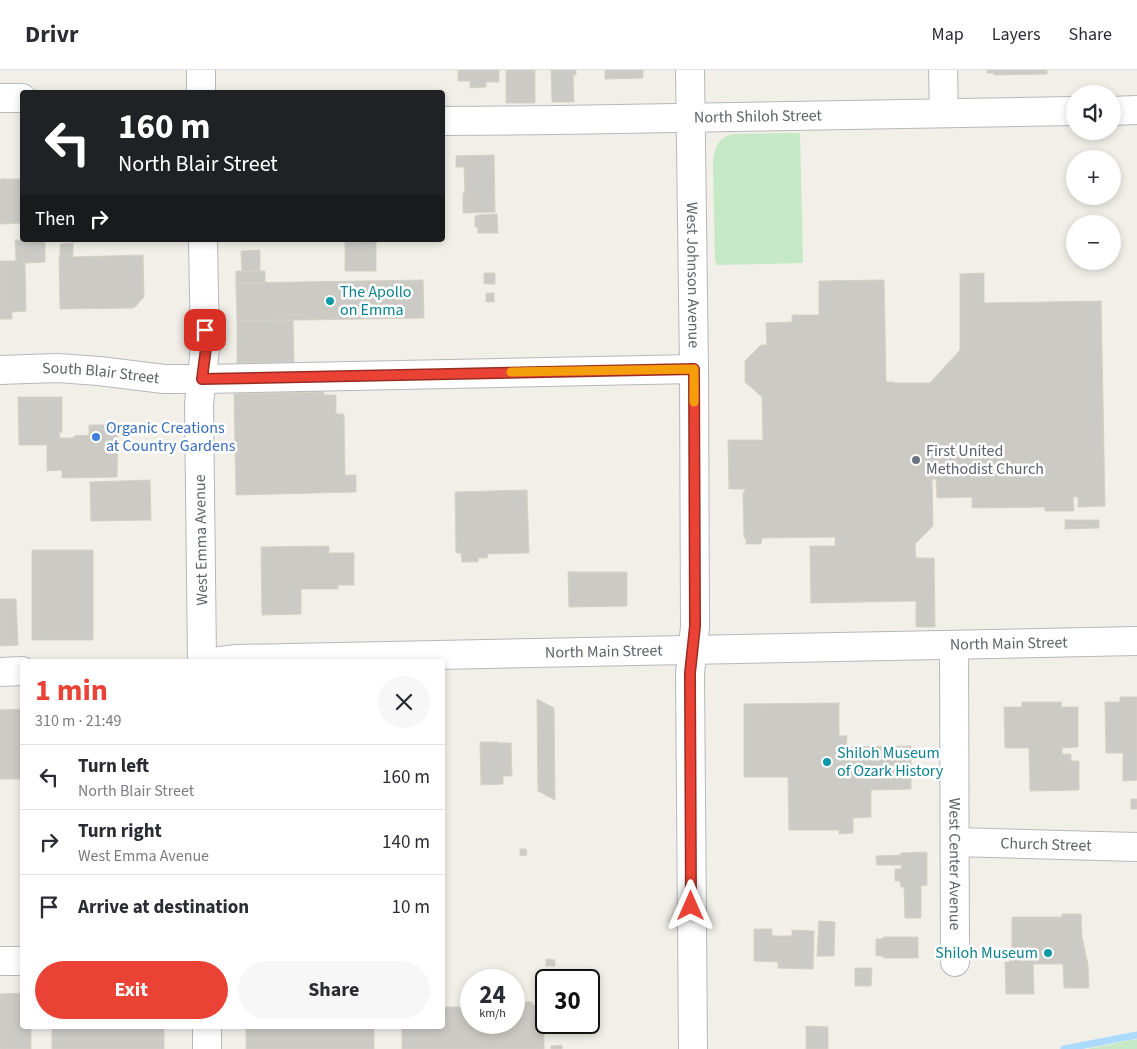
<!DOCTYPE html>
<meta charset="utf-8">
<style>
:root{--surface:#fff;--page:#f7f7f7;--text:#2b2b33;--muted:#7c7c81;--line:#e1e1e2;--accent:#ea4335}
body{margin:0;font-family:"Source Sans 3",sans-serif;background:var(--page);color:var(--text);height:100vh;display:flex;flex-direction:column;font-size:19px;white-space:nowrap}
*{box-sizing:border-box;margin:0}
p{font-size:16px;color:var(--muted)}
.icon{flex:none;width:28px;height:28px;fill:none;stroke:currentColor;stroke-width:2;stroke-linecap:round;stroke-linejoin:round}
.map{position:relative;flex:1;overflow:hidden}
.details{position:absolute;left:20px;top:589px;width:425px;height:370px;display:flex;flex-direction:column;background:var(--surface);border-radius:5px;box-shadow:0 2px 8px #0003}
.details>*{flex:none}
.hud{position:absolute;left:20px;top:20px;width:425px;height:152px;border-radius:5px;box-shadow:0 2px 8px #0003;background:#202124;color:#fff;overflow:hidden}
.tools{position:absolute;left:1066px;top:15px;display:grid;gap:10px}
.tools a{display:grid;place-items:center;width:55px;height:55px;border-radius:50%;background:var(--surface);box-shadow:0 2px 8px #0003;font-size:25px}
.speed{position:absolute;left:460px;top:899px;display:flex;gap:10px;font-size:25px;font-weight:700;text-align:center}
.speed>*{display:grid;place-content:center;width:65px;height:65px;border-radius:50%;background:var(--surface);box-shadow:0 2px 8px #0003;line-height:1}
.speed small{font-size:12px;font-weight:400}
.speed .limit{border:2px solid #111;border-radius:8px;background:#fff;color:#111}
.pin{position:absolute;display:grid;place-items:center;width:42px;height:42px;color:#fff;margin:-21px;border-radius:10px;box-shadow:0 2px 8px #0006}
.me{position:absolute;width:55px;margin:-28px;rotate:0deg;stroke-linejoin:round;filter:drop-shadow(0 0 4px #0008)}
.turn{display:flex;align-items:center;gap:18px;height:105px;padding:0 15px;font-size:22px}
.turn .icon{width:65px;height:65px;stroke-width:2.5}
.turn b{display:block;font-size:35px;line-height:42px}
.then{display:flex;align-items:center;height:48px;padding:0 15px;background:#0003;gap:10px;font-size:19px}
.round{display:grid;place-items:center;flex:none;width:52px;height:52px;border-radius:26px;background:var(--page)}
.summary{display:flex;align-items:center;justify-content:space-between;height:85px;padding:0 15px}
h1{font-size:30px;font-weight:700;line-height:38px;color:var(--accent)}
.cta{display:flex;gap:10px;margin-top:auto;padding:10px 15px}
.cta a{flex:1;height:58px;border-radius:30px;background:var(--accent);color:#fff;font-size:20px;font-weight:700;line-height:58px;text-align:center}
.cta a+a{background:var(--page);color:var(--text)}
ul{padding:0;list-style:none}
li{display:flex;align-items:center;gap:15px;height:65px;padding:0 15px;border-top:1px solid var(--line)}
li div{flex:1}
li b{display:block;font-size:19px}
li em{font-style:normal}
header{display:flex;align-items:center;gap:30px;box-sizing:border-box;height:70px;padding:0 25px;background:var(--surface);border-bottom:1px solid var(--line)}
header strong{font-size:24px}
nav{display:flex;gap:28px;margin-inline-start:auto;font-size:18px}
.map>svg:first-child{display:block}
.green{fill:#c5e8c5}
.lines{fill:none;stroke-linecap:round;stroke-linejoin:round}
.stream{stroke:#aadaff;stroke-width:7}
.building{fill:#cccac5;stroke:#d6d1c6}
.minor-casing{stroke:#b5b8bc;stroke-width:30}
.minor{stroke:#fff;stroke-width:28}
.route-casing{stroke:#982c22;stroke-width:12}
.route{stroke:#ea4335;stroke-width:9}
.slow{stroke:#f59e0b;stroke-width:9}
.culture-dot{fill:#0f9aa8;stroke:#fff;stroke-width:2}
.shop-dot{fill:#3f7fe0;stroke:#fff;stroke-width:2}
.worship-dot{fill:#6b7280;stroke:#fff;stroke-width:2}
.labels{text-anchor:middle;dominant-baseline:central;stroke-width:5;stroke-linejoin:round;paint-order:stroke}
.street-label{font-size:16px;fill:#5f6368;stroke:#fff}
.culture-label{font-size:16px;fill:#0d838f;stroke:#fff;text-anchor:start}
.shop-label{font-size:16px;fill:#366cbe;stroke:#fff;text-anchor:start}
.worship-label{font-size:16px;fill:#5b616d;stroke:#fff;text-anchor:start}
</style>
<header>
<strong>Drivr</strong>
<nav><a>Map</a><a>Layers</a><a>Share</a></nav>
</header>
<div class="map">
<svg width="1137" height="979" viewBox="0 0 1137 979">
<rect width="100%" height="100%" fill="#f1efe8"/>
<path class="green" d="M800,63L803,193L717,195L715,191L713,91C716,76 717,70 731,64Z
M1137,969V979H1087Z"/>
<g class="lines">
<path class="stream" d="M1064,979L1137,965"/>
</g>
<path class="building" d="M458,0H499V12H486V17L470,18V11H458Z
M506,0H535V33H506Z
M551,0H576V5H573L574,32H552Z
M605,0H643V8L605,9Z
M987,0H1047V4L994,5V3H987Z
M494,85L495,142L463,143V123H465L464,97H456V86Z
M0,109H22V153L0,154Z
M497,144L498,163H478V157H475V146H478V145Z
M15,170H45V192L25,193L26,241L12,242V249H0V191H16Z
M345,170H354L355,172L376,170V201H345Z
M73,173V187L143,185L144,227L134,238L60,239L59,187H60V174Z
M260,180V201H242L241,181Z
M236,201H265V213H236Z
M484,203H495V214H484Z
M984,203V233L1101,231L1105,436L1078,437V427H1073L1074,441H1045V437L972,438V427L937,428L936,409H932L933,456L915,474L916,488H934L935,557H916V531L811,533L810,476H835V467L762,468L761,474H746V468H744L743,422H745V419H729L728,370H763L762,327L745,312V291L761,275H767L766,253L792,252V245H819V211L884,210L886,312H894V313H930L960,280V204Z
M423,210L424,248L237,251L236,213Z
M486,223H494V232H486Z
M293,250L294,292L237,293V251Z
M324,322V325H336V344H344L345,405H356V422L236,425L234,324Z
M18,327H62V362L59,363L60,368H74V366L89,365V355H118L117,407L62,408V400L47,401V375H19Z
M150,410L151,450L91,451L90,412Z
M527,420L529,483L488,484L487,488H478V492H462L461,483H456L455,422Z
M1065,450H1099V458L1065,459Z
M329,476V483H354V515H338V519H301V544L262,545L261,477Z
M32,480H93V570H32Z
M568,502H627V536L569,537Z
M0,529H16L18,575L0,576Z
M1120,627H1137V710L1123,711V683H1106L1105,632H1120Z
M537,629L554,638L555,730L538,721Z
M1022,632H1062L1061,637H1078V677L1062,678V684H1071V691H1079V720L1030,721L1029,678H1005L1004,637H1022Z
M839,633V666H847L846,677L911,676V719L871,720V747L853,748V763L839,764V760H789L788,707H744V634Z
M22,639V709H0V640Z
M480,672H498V673H511L512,706H503V714L481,715Z
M1131,729H1137V739H1131Z
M520,779H526L527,785L520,786Z
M927,782V815L921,816V848H905L904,817H901L900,811H895V799H901L902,795H877L876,786L901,785V783Z
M1062,844H1081L1082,867L1088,895L1089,918H1064L1063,894H1033L1034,924H1006L1005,892H1010L1012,874V847H1062Z
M819,851L835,852L834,886H817Z
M754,859H772V866H792V860L814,861L813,899L778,898V892L754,891Z
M883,867H918V888H883V886H876V869H883Z
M546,889L555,890V896H546Z
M855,898H872L871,916H855Z
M22,923V956H31V979H0V924Z
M523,932H532V935H544V979H402V956H442V937H467V933H471V952H514V935H523Z
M52,956H164V979H52Z
M246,956H374V979H246Z
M806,956L828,957V979H806Z
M562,975V979H551V976Z"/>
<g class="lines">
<g class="minor-casing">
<g id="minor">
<path d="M201,0V22"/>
<path id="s1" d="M690,0L694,299L695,557L690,603L693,979"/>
<path d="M943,0L944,43"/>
<path d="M0,28H22"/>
<path d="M1112,41L1137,40"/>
<path id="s2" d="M442,51L558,50L1075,41"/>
<path id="s3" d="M0,300L57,298L99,301L164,309H202L694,299"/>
<path id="s4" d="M954,575L955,892"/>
<path d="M202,591L199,334L205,278L203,170"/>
<path id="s5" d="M220,591L237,589L1137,571"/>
<path d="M0,602L22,601"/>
<path id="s6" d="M955,772L1137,777"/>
<path d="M0,891H22"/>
<path d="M207,956V979"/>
</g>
</g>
<use href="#minor" class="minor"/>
</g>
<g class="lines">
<g class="route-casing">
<path id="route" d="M205,260L206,278L202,309L694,299L695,556L690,603L691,836"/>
</g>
<use href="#route" class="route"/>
<path class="slow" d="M511,302L694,299V332"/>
</g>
<g class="culture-dot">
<circle cx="330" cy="231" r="5"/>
<circle cx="827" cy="692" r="5"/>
<circle cx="1048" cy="883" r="5"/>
</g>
<circle class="shop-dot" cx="96" cy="367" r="5"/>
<circle class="worship-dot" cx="916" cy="390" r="5"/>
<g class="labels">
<g class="street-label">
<text stroke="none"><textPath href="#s2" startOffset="316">North Shiloh Street</textPath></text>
<text stroke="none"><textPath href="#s1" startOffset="205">West Johnson Avenue</textPath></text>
<text stroke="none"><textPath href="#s3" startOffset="101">South Blair Street</textPath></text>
<text transform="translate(201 470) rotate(-91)">West Emma Avenue</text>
<text stroke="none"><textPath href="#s5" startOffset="789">North Main Street</textPath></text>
<text stroke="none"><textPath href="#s5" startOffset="384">North Main Street</textPath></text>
<text stroke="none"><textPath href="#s6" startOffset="91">Church Street</textPath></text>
<text stroke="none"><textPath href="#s4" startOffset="219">West Center Avenue</textPath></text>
</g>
<g class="culture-label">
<text x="340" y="222">The Apollo<tspan x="340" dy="18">on Emma</tspan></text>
<text x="837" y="683">Shiloh Museum<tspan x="837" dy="18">of Ozark History</tspan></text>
<text x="1038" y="883" text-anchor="end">Shiloh Museum</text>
</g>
<g class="shop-label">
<text x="106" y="358">Organic Creations<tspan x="106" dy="18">at Country Gardens</tspan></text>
</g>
<g class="worship-label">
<text x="926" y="381">First United<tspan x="926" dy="18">Methodist Church</tspan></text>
</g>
</g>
</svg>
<div class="tools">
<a><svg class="icon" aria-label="sound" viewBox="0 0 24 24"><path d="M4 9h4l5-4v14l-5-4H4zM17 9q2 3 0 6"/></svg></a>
<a>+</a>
<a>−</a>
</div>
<div class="speed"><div>24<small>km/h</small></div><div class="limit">30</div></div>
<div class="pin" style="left:205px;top:260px;background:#d93025"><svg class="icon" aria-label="arrive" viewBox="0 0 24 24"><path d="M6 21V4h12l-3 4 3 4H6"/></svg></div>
<svg class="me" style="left:691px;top:836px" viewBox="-20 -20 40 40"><path d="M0-17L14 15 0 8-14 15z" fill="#ea4335" stroke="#fff" stroke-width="4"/></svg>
<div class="hud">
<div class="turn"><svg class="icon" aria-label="left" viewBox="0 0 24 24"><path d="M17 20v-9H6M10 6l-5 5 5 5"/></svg><div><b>160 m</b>North Blair Street</div></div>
<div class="then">Then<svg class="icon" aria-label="right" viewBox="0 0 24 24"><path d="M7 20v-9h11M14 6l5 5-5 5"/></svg></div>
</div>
<section class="details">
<div class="summary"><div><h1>1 min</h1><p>310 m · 21:49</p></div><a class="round"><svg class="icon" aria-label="close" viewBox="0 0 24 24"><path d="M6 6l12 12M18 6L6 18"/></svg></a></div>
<ul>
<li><svg class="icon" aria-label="left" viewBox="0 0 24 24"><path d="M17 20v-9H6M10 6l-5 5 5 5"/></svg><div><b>Turn left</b><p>North Blair Street</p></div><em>160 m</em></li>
<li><svg class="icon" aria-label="right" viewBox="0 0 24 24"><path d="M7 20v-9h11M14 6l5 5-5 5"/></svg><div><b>Turn right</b><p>West Emma Avenue</p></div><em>140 m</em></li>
<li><svg class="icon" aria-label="arrive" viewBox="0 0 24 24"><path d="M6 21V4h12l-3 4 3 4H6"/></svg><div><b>Arrive at destination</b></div><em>10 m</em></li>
</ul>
<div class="cta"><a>Exit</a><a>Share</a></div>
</section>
</div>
